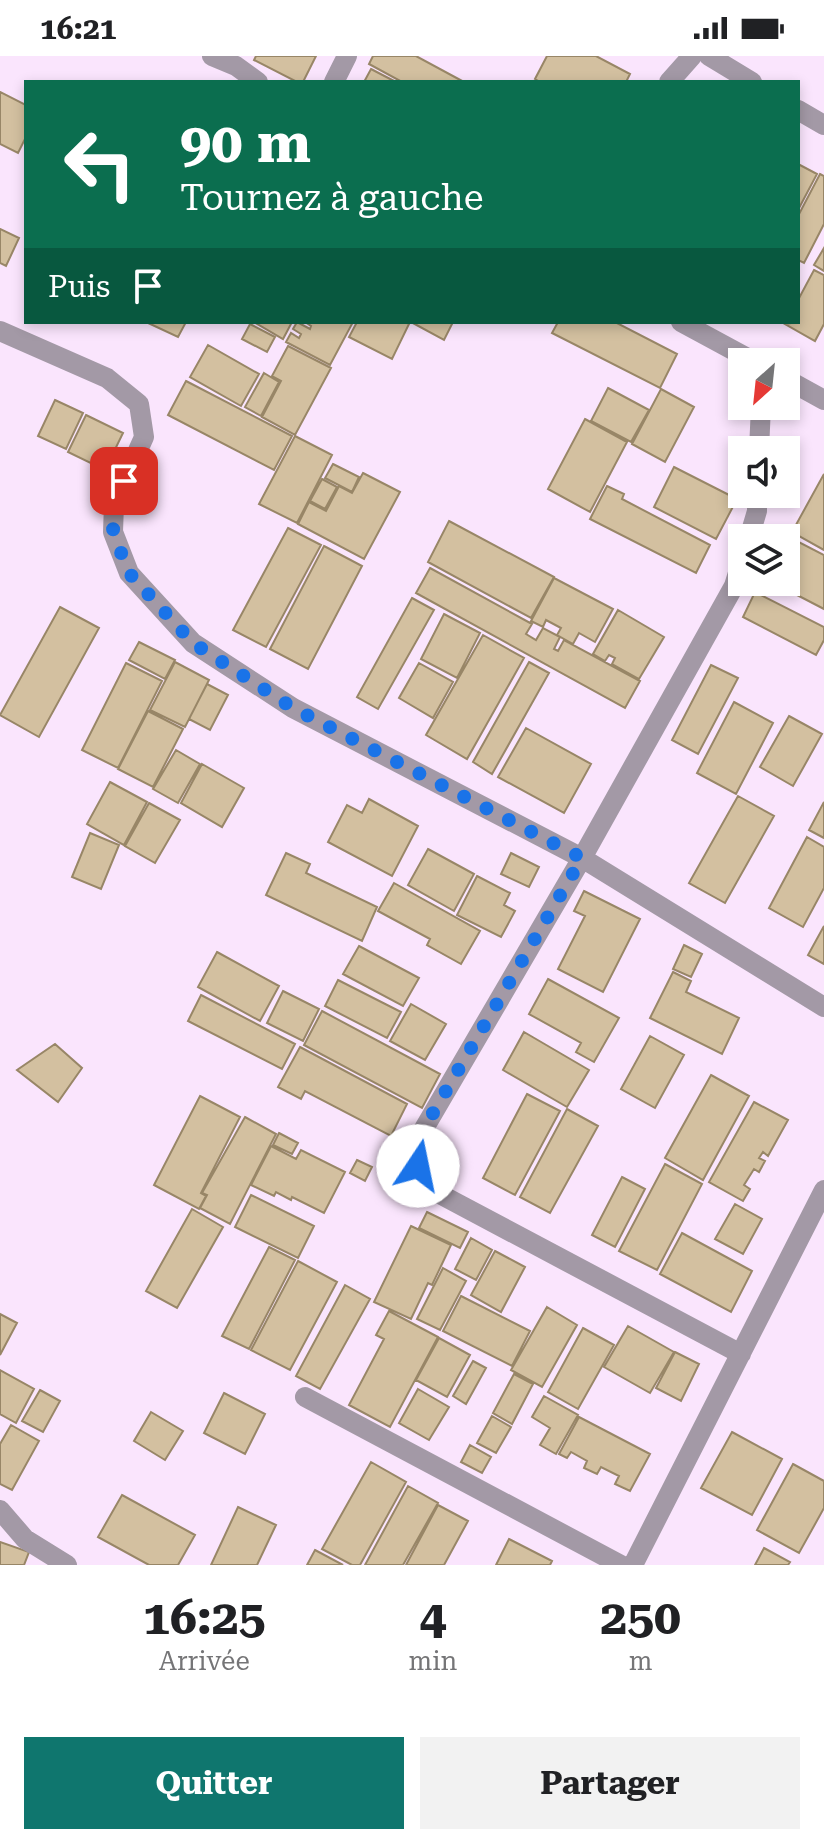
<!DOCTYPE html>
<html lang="fr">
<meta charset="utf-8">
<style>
:root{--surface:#fff;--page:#f2f2f2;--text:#202124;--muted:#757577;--accent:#0f766e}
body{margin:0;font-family:"Roboto Serif",serif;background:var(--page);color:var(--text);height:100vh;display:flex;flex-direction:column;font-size:30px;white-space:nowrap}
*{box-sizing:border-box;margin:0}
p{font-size:26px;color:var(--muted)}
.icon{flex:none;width:44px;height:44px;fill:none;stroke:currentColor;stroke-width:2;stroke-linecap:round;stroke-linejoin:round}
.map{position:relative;height:1509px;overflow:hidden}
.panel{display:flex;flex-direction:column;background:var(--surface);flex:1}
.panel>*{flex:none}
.top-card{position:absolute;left:24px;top:24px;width:776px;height:244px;border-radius:0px;box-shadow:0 4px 12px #0003;background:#0b6e4f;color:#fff;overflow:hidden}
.needle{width:52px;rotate:207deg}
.fabs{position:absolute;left:728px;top:292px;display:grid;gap:16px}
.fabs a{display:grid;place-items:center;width:72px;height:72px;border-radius:0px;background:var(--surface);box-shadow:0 4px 12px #0003;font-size:40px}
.pin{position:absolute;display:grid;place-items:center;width:68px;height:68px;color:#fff;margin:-34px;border-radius:16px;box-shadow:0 4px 12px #0006}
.me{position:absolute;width:88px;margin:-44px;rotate:11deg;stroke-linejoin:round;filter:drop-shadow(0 0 6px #0008)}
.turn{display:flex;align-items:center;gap:28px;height:168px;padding:0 24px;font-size:36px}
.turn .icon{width:104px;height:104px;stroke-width:2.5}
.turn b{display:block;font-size:56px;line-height:68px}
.then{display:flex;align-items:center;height:76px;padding:0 24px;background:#0003;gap:16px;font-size:30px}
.eta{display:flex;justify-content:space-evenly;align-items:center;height:136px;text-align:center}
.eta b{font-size:48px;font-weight:700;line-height:56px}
.action{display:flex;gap:16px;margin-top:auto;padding:16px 24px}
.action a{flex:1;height:92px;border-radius:0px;background:var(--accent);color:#fff;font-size:32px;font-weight:700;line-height:92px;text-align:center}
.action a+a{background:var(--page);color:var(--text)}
.status{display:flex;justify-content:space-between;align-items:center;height:56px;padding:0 40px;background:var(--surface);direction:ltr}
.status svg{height:22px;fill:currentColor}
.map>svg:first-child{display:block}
.building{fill:#d3c0a0;stroke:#988667;stroke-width:2}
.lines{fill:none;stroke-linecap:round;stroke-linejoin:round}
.minor{stroke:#a399a6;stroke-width:20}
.route{stroke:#1a73e8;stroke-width:14;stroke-dasharray:0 25.2}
</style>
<div class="status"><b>16:21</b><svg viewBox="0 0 49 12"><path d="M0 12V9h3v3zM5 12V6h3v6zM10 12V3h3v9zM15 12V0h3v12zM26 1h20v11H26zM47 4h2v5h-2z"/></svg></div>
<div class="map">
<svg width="824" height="1509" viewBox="0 0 824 1509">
<rect width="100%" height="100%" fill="#fae5fd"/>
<path class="building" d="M256,0H316L303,26H297L254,4Z
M373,0H416L464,26H402L369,8Z
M547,0H596L630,18L626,26H540L535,23Z
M371,13L396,26H364Z
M0,36L26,49V81L18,97L0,88Z
M798,108L817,118L798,154Z
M820,118L824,120V168L804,207L798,204V160Z
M0,173L19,182L6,210L0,207Z
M824,192V215L814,209Z
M814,214L824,219V268L815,285L785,268L798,266V244Z
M146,266H186L178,281Z
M254,266H292L283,283Z
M297,266L310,273L311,270L305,266H353L330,309L286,286L291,277L299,282L301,278L293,273Z
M357,266H405L409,268L392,303L349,281Z
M411,266H453L444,284Z
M558,266H615L677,298L660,332L552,277Z
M250,268L275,281L267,296L242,283Z
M208,289L259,318L241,350L190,321Z
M288,290L331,312L295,379L262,361L281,325L272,320Z
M264,317L279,326L261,360L245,351Z
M186,325L292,380L274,414L168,359Z
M608,332L649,354L631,386L591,365Z
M661,333L694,351L665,406L632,388Z
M55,344L83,357L66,393L38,380Z
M86,359L123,377L105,414L68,396Z
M585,363L627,386L590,456L548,433Z
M295,380L332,399L297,467L259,448Z
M333,408L359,421L352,436L325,422Z
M674,411L737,443L716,483L654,451Z
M363,417L400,436L364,503L298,468L309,446L326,455L339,430L352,437Z
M824,418V494L792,476Z
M322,423L337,431L325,453L310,445Z
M607,430L624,438L622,443L710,489L696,517L590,463Z
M449,465L554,521L531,562L428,506Z
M288,472L321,489L266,591L233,574Z
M787,480L824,499V553L772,526H786Z
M324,490L362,510L308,613L270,593Z
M430,512L532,568L526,578L536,584L543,572L560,581L554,593L558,595L564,584L640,625L625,652L416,537Z
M554,522L613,553L595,586L579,577L573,588L557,579L561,572L546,564L543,571L531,565Z
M755,536L824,571V584L816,599L743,561Z
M412,542L434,554L378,653L357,641Z
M60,551L99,572L39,681L0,659Z
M618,554L664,581L639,623L612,608L615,602L609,599L605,605L593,598Z
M444,558L480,577L457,622L421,603Z
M483,579L524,602L467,703L426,679Z
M139,586L175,604L165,623L129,604Z
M175,606L209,624L185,671L150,654Z
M529,606L549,617L492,718L473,706Z
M126,607L162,625L118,712L82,694Z
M419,607L453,626L433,662L399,642Z
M711,609L738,622L698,698L672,684Z
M207,628L228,639L210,674L189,663Z
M734,646L773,667L736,738L697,717Z
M148,655L183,673L153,731L118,713Z
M789,660L822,678L793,730L760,711Z
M526,672L591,708L564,757L498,721Z
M176,694L200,708L178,747L153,733Z
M202,708L244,732L222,771L181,747Z
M110,726L147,746L124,789L87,768Z
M738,740L774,760L725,847L689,827Z
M369,743L418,770L392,820L328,786L347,749L362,757Z
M824,746V782L809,774Z
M149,747L180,764L155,807L125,790Z
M90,777L119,789L101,833L72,821Z
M807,781L824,791V832L803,871L769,852Z
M428,793L474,818L454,855L408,829Z
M286,797L310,808L306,817L377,851L362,885L266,839Z
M511,797L539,811L529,831L501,818Z
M477,820L510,837L504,849L515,855L501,881L457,859Z
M394,827L480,875L461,908L427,889L430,883L378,855Z
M584,835L640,863L603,936L558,913L585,860L574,855Z
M824,870V908L808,899Z
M684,889L702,898L691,921L673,913Z
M359,890L419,922L403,950L343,918Z
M217,896L279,930L260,965L198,931Z
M673,916L691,925L686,936L739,962L722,998L650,962Z
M548,923L619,962L594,1006L576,996L581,987L529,958Z
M338,924L401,956L387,982L325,950Z
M283,935L319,953L303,985L267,967Z
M201,939L295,988L282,1013L188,965Z
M411,948L446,968L425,1004L390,985Z
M322,955L440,1018L422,1052L304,989Z
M524,976L589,1014L567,1051L503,1014Z
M650,980L684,999L655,1052L621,1033Z
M55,988L82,1012L58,1046L17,1014Z
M300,991L407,1048L391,1080L305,1035L301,1043L278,1031Z
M711,1019L749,1040L703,1124L665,1102Z
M527,1038L560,1055L515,1139L483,1122Z
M200,1040L240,1061L201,1137L206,1140L199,1153L154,1129Z
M754,1046L788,1064L768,1100L763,1096L759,1102L765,1105L759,1116L754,1113L744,1129L750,1133L743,1145L709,1126Z
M567,1053L598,1070L550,1157L520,1141Z
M245,1061L276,1078L230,1168L200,1152L207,1139L202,1137Z
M279,1077L298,1087L292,1098L273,1089Z
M271,1090L296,1103L301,1094L345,1116L324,1157L292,1141L291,1144L276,1136L274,1140L251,1129Z
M357,1104L372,1111L365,1125L350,1117Z
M665,1108L702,1128L657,1214L619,1195Z
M622,1121L645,1133L615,1191L592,1179Z
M251,1139L314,1170L298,1202L235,1171Z
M735,1148L762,1163L743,1198L715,1183Z
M192,1153L223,1171L177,1252L146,1235Z
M427,1156L468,1176L460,1192L419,1172Z
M411,1170L451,1189L432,1229L428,1227L411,1263L374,1246Z
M682,1177L752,1215L731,1256L660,1218Z
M471,1182L492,1194L476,1224L455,1213Z
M269,1191L295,1204L249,1293L222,1280Z
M495,1195L525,1211L501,1256L471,1239Z
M298,1205L337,1226L290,1314L251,1294Z
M443,1212L466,1225L440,1274L417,1263Z
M345,1229L370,1243L320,1333L296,1320Z
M461,1240L530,1275L512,1310L443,1275Z
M547,1251L577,1269L542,1331L511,1314Z
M389,1255L438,1281L390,1371L349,1349L384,1283L376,1279Z
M0,1258L17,1267L0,1299Z
M628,1270L674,1296L650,1337L604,1311Z
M583,1272L614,1289L578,1353L548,1336Z
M439,1282L470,1299L447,1341L416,1324Z
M675,1296L699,1308L681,1345L656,1332Z
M473,1305L486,1312L466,1348L453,1340Z
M0,1314L34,1333L16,1367L0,1358Z
M514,1318L533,1328L512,1368L493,1357Z
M418,1333L449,1351L429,1384L399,1367Z
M40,1334L60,1345L43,1376L22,1365Z
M224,1337L265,1358L245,1398L204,1377Z
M544,1340L578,1359L556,1398L540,1389L550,1372L532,1361Z
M151,1356L183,1375L165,1404L134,1385Z
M492,1360L511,1371L496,1397L477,1387Z
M579,1361L650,1398L630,1435L615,1428L619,1420L601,1411L597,1418L584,1412L587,1405L571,1396L567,1402L559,1398Z
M11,1369L39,1385L12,1434L0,1428V1388Z
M732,1376L782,1403L752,1459L701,1432Z
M470,1389L491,1401L482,1417L461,1406Z
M371,1406L406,1426L360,1509H352L322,1493Z
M793,1408L824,1425V1452L799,1497L757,1474Z
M408,1430L438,1447L403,1509H365Z
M122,1439L195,1479L178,1509H149L98,1481Z
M438,1449L468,1465L444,1509H406Z
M238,1451L276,1469L257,1509H211Z
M509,1483L552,1505L550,1509H496Z
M0,1486L29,1496L24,1509H0Z
M764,1492L790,1506L788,1509H755Z
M315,1494L343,1509H307Z"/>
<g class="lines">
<path class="minor" d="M212,0L236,10L258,26
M709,0L752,26
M334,26L347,0
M669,26L692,0
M798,54L824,69
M681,266L755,306
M0,275L107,322L139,348L144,381L114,448L113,476L129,517L193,587L293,652L582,802L824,951
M786,323L824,344
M759,394L761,350
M749,482L757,455V438
M741,1298L434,1135L418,1110L422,1076L582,802L734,530L742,504
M305,1341L621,1509
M0,1454L25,1483L67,1509
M633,1509L824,1134"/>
</g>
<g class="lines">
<path class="route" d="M124,425L114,448L113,476L129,517L193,587L293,652L582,802L422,1076L418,1110"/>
</g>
</svg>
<div class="fabs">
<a><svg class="needle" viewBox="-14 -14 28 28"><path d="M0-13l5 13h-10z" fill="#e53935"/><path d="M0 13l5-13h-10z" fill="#757577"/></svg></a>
<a><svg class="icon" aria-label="sound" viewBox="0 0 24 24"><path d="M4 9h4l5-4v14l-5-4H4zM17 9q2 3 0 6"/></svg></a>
<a><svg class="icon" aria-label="layers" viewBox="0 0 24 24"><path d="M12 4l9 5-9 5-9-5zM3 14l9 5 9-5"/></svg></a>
</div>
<div class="pin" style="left:124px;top:425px;background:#d93025"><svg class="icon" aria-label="arrive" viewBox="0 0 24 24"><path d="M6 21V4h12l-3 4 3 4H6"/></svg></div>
<svg class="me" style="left:418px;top:1110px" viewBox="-20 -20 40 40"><circle r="19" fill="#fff"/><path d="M0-13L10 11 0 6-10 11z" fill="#1a73e8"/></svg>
<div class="top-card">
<div class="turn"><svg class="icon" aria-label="left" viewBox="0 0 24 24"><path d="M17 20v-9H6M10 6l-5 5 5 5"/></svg><div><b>90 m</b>Tournez à gauche</div></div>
<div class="then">Puis<svg class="icon" aria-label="arrive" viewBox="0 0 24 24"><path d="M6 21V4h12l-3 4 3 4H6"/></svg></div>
</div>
</div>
<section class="panel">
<div class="eta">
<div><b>16:25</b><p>Arrivée</p></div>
<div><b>4</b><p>min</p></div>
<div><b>250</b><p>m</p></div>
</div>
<div class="action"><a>Quitter</a><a>Partager</a></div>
</section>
